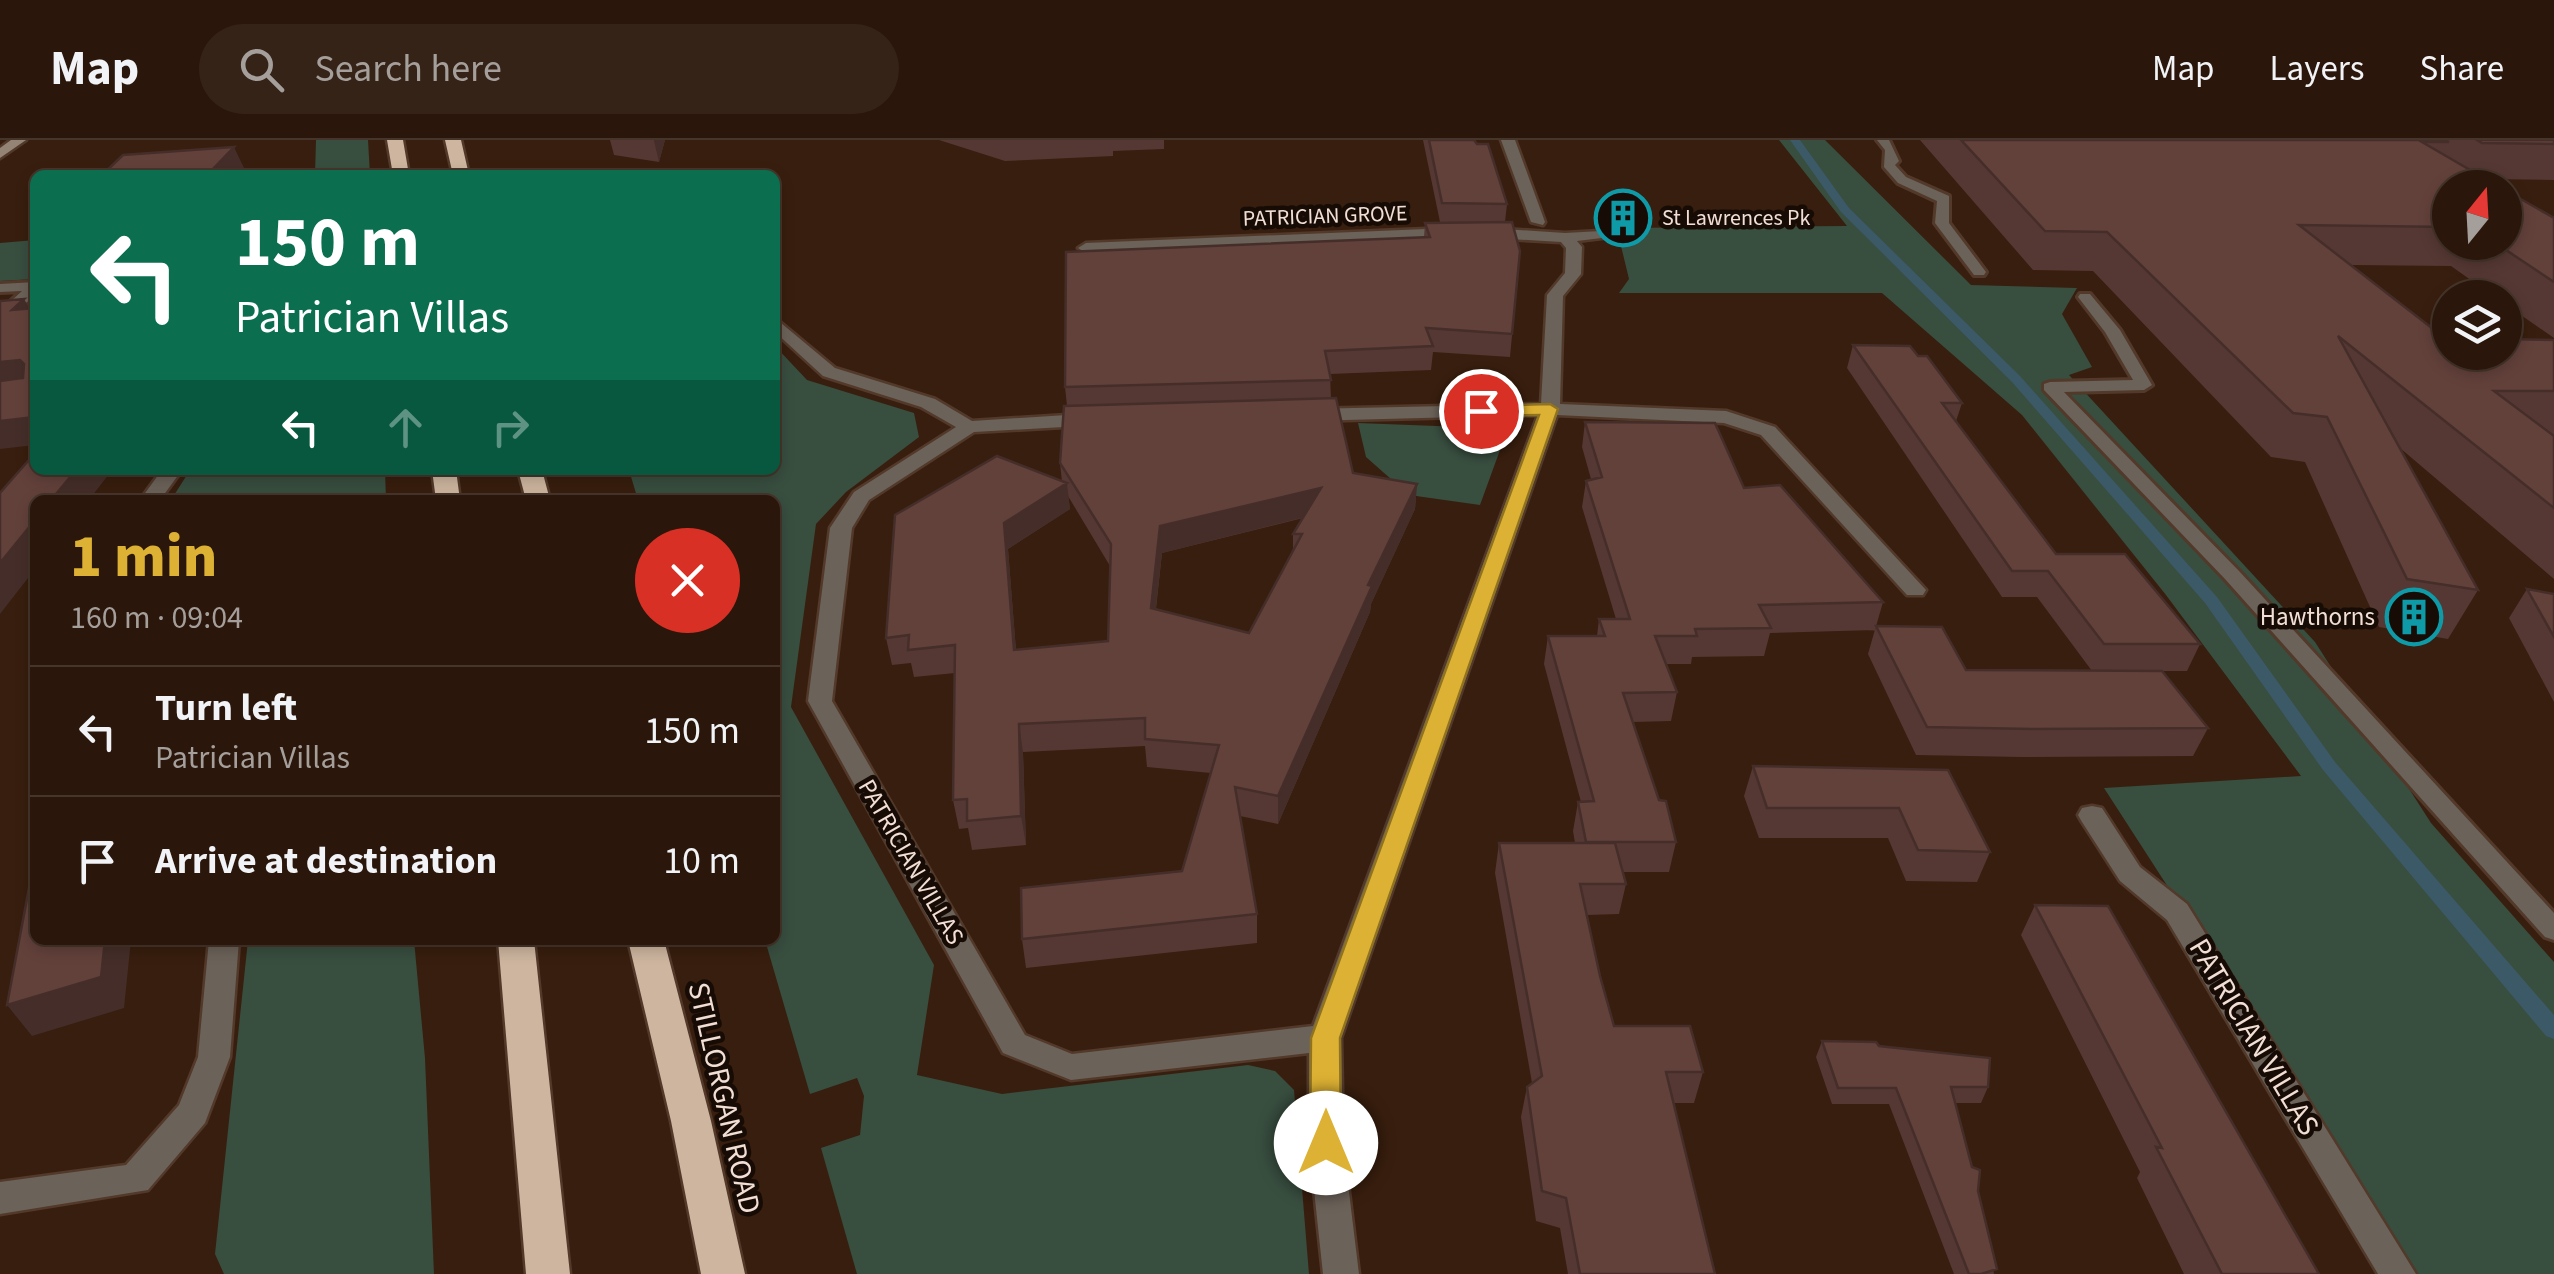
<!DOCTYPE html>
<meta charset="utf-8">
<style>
:root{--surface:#2a160a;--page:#362318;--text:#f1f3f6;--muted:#a59f9c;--line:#46352b;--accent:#ddb133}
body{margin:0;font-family:"Source Sans 3",sans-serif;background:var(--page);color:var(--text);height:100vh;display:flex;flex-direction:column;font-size:38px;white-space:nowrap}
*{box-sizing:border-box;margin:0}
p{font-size:32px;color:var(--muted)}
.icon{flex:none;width:55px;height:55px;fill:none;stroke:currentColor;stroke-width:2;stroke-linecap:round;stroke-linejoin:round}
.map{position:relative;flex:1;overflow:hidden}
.drawer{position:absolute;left:30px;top:355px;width:750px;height:450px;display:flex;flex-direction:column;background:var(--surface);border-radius:15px;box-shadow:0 5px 15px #0003,0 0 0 2px var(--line)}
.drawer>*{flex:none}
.guide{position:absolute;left:30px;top:30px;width:750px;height:305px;border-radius:15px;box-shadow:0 5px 15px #0003,0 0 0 2px var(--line);background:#0b6e4f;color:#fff;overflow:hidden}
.needle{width:65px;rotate:18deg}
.controls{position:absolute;left:2432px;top:30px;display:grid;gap:20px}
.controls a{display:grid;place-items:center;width:90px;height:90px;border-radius:50%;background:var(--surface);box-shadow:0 5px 15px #0003,0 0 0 2px var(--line);font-size:50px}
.pin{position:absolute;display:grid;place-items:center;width:85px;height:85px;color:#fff;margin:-42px;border:5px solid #fff;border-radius:50%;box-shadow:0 2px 10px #0007}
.me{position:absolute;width:110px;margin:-55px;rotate:0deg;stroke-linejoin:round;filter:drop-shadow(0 0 8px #0008)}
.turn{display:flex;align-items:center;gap:35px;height:210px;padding:0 40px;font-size:45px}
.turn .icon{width:130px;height:130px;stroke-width:2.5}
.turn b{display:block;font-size:70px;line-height:85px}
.lanes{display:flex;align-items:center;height:95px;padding:0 40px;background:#0003;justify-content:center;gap:50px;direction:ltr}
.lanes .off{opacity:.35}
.round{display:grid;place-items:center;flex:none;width:105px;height:105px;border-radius:52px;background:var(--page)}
.head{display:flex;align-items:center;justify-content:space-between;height:170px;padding:0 40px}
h1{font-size:60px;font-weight:800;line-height:75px;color:var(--accent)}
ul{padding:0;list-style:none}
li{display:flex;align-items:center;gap:30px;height:130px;padding:0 40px;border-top:2px solid var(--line)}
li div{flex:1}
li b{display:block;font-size:38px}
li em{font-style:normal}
header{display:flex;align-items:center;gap:60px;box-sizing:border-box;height:140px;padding:0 50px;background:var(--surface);border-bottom:2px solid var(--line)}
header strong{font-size:48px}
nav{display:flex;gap:55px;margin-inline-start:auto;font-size:35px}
.search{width:700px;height:90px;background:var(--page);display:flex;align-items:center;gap:25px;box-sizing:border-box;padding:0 35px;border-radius:55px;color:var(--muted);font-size:38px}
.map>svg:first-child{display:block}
.green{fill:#384e3f}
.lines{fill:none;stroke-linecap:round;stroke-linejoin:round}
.stream{fill:#3c5967;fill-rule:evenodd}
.lane-casing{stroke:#52392a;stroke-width:6}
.street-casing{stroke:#52392a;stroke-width:5}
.secondary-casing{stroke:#52392a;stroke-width:5}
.highway-casing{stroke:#52392a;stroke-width:5}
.lane{fill:#6b6259;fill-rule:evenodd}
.street{fill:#6b6259;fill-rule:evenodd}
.secondary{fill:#938475;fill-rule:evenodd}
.highway{fill:#cdb59f;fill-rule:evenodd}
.wall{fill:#553833;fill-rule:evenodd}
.shaded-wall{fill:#452e29}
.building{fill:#63413b;stroke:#452e29;stroke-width:2.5;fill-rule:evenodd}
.route{fill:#ddb133;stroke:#907321;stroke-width:2.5}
.labels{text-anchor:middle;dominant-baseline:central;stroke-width:9;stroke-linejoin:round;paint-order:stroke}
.far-street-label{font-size:22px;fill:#f1dfd5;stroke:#170b05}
.far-poi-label{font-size:22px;fill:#f1dfd5;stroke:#170b05;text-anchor:start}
.poi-label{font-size:25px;fill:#f1dfd5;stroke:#170b05;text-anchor:end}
.street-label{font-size:25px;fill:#f1dfd5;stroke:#170b05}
.near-street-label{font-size:30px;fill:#f1dfd5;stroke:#170b05}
</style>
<header>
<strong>Map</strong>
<div class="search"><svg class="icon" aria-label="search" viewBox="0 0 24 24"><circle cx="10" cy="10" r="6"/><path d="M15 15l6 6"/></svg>Search here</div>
<nav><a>Map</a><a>Layers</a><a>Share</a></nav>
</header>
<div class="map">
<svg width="2554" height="1134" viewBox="0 0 2554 1134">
<rect width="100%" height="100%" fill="#381e0e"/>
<path class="green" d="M316,0H368L370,35H315Z
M1779,0H1825L1971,145L2077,148L2062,174L2092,227L2069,235L2315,502L2431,683L2554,822V1134H2418L2104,648L2301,636L2166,455L2022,275L1882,153H1619L1629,139L1621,106L1626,96L1620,88L1847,86Z
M35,100V139L0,141V103Z
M775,206L807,240L914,273L919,297L846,352L816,384L791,567L934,825L917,935L1002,954L1248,925L1275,931L1294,950L1309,1134H857L821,1008L860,995L864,956L857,938L810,954L765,800H775V360H638L629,330H775Z
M1358,283L1489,288L1504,299L1480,365L1409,355L1366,317Z
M190,330H385L386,360H171Z
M248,800H414L425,918L434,1134H224L215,1114Z"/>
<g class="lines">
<path class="stream" d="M1790,0H1800L1849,68L2020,236L2217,457L2335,622L2554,875V899L2546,896L2323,630L2205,463L2012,242L1841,72Z"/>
<g class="lane-casing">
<path id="lane" d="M1877,0H1889L1899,21L1895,25L1906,37L1949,56V83L1986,132L1984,135H1974L1935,83L1937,61L1898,43L1884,27L1885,10Z
M35,142V155L9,178L0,179V171L22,151L0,152V144Z
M2080,154H2090L2120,190L2152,245L2144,250L2064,252L2239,431L2554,773V800L2545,797L2225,439L2044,250V244L2050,242L2133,240L2105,192L2078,157Z"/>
</g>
<g class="street-casing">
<path id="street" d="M1501,0H1515L1545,82L1543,85L1531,82Z
M1474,87L1565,93L1618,90V96L1577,101L1582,107L1581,134L1563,156L1560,264L1726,271L1775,287L1926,450L1923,455H1907L1761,295L1724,283L1557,275L1341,898L1343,1003L1359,1134H1323L1309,1003V913L1071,940L1003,913L808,561L830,388L854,352L956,287L921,267L823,236L775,192V178L835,228L935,259L972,281L1098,273L1107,279L1098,285L974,292L869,360L852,388L832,561L1025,895L1072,914L1313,886L1538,275L1308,281L1299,275L1308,269L1541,264L1547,155L1565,133L1566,108L1561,102L1474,97L1086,113L1078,108L1086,103Z
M162,330H182L160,360H140Z
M2092,666L2102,668L2140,727L2187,764L2416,1134H2378L2167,780L2120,741L2082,682L2078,675L2082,668Z
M209,800H239L230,917L205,983L148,1050L0,1074V1042L126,1025L179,965L198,917Z"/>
</g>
<g class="secondary-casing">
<path id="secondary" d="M11,0H26L0,18V8Z"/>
</g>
<g class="highway-casing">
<path id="highway" d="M387,0H403L409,35H393Z
M445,0H461L469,35H453Z
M432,330H456L460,360H436Z
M518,330H542L550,360H526Z
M498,800H534L570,1134H526Z
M628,800H664L711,981L745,1134H701L671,981Z"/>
</g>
<use href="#lane" class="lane"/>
<use href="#street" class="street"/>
<use href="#secondary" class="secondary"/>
<use href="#highway" class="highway"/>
</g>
<path class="wall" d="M610,0H665L659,22L614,15Z
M939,0H1164V9L1113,11V16L1005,21Z
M1423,0H1474L1507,64L1505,82L1520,111L1510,217L1433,212L1431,230L1330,234L1331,259L1353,333L1417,344L1415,369L1371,464L1370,472L1278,684L1240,676L1257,774V803L1026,828L1022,799L1182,731L1211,633L1147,627L1145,606L1023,612L1026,705L972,710L968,688L959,689L953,660L955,533L914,537L911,523L892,525L886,498L1062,342L1060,323L1067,266L1065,247L1424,97L1425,83L1440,82ZM1068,356L1110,426L1108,501L1016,510L1008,409L1070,369ZM1303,378L1293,394V411L1249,493L1156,469L1162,413Z
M1920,0H2554V40L2486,39L2450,48V102H2505L2554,78V198L2505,164V158H2496L2451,126L2350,125L2446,199L2554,200V439L2400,308L2478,450L2448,499L2379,487L2305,322L2271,317L2093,131L2033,130Z
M1853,205L1918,216L1962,263L1956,281L2056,414L2200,504L2187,531H2092L2037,457H2002L1847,228Z
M1585,282L1744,348L1883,462L1875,490L1770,493L1764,516L1692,517L1691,524H1666L1677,552L1671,581L1633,582L1659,660L1676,702L1669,732H1622L1626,744L1619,774L1587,775L1600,836L1614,886L1703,932L1694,963H1674L1715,1134H1568L1560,1088L1536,1081L1521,977L1527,947L1532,943L1495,733L1499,703H1575L1573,691L1578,662H1581L1544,524L1548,496H1597L1599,479H1616L1582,367L1586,341L1591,339L1582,307Z
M2527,449L2554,454V562L2509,478Z
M1876,486L1966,530L2208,588L2193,616L2021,617L1916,615L1868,514Z
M1753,626L1948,630L1990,712L1977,742L1906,741L1888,698H1759L1744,656Z
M2035,765L2319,1134H2184L2137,1038L2140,1032L2021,795Z
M1822,901L1879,906L1988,947L1981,963H1955L1978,1051L1994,1134H1954L1889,964H1832L1816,917Z"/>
<path class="shaded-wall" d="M654,0H665L659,22L654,1Z
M234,7L244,28L237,35H207Z
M24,159L35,178L12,170Z
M20,220L35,245L0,248V222Z
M35,277V305L0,309V281Z
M76,330H112L89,360H51Z
M1067,343L1070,369L1008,409L1018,538L1014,510L1004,383Z
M1417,344L1415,369L1371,464L1370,472L1278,684V656L1368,445Z
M1321,348V373L1162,413L1153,494L1151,468L1160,386Z
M35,380V429L0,474V423Z
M1019,584L1023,612L1026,705L1021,676Z
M105,800H131L124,868L32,896L7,865Z"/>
<path class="building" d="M1429,0H1474L1477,4H1488L1507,64L1442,63Z
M1961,0H2445L2449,2H2422L2501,48H2450V87L2299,85L2446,199H2450V212H2505V199L2554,200V251H2494L2554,296V368L2338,196L2478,450L2407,439L2327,277L2293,273L2107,92L2045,91Z
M2477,0H2554V4L2482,3Z
M234,7L207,35H102L123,15Z
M2505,50L2554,78V142L2494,102H2505Z
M1512,82L1520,111L1512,194L1426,188L1433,206L1325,211L1331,240L1065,247L1066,112L1430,97L1425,83Z
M24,159L12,170L35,168V277L0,281V241L23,238L24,224L20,220L0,222V161Z
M1853,205L1910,206L1918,216H1927L1962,263H1942L2056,414H2125L2200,504H2104L2048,431H2012Z
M1336,258L1353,333L1417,344L1368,445L1372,446L1278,656L1235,647L1257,774L1022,799L1021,748L1182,731L1219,605L1145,599V578L1019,584L1021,676L967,681V659L953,660L955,505L908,510L909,495L886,498L895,375L997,316L1067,343L1004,383L1014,510L1108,501L1111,404L1060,323L1064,266ZM1321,348L1293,394H1302L1249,493L1151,468L1160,386Z
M1585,282L1715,283L1744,348L1780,345L1883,462L1759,465L1771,488L1695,489L1697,496H1655L1677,552L1623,553L1659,660L1666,661L1676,702H1586L1578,662L1594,661L1548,496H1605L1599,479H1630L1586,341L1602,337Z
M35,313V330H76L51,360H35V380L0,423V353Z
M2527,449L2554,454V497Z
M1876,486L1942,487L1966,530L2162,531L2208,588L2033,589L1927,587Z
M1753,626L1948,630L1990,712L1918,710L1899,668H1767Z
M1499,703H1615L1626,744H1580L1600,836L1614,886H1690L1703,932H1666L1715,1134H1580L1566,1058L1542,1051L1527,947L1542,936Z
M35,716V800H105L101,837L7,865Z
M2035,765L2108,766L2319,1134H2222L2156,1007L2162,1008Z
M1822,901L1876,902L1879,906L1990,918L1988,947H1951L1972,1027L1980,1030L1978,1051L1997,1129L1981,1134H1969L1896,948H1838Z"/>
<path class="route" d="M1550,264L1558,269L1340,898L1341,1003L1337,1013L1326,1017L1315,1013L1310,1003L1311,898L1539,275L1481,276L1472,271L1481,266Z"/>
<defs>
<g id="building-ring" transform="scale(2.875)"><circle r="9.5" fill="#170b05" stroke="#0f9aa8" stroke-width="1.5"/><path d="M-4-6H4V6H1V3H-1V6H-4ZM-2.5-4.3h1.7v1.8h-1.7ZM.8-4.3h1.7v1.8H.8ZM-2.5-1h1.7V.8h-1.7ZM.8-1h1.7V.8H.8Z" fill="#0f9aa8"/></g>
</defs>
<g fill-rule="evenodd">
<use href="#building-ring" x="1623" y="78"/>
<use href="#building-ring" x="2414" y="477"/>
</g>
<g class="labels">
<g class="far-street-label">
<text transform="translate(1325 76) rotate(-2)">PATRICIAN GROVE</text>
</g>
<g class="far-poi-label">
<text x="1662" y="78">St Lawrences Pk</text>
</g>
<g class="poi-label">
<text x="2375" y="477">Hawthorns</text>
</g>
<g class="street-label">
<text transform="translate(911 722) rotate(60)">PATRICIAN VILLAS</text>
</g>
<g class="near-street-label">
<text transform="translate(2254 897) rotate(59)">PATRICIAN VILLAS</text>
<text transform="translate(724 958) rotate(77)">STILLORGAN ROAD</text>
</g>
</g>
</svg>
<div class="controls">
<a><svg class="needle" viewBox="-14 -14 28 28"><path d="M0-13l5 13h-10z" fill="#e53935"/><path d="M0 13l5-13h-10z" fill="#a59f9c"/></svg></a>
<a><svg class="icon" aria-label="layers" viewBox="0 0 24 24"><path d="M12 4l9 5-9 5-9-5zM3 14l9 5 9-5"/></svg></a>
</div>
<div class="pin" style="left:1481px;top:271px;background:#d93025"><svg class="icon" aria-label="arrive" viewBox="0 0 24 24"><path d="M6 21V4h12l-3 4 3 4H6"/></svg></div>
<svg class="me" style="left:1326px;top:1003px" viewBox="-20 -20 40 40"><circle r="19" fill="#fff"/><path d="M0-13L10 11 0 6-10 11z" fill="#ddb133"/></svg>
<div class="guide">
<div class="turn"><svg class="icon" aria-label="left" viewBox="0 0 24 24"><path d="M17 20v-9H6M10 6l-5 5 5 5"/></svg><div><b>150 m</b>Patrician Villas</div></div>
<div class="lanes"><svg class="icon" aria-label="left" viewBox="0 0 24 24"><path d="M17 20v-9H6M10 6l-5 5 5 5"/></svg><svg class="icon off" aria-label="ahead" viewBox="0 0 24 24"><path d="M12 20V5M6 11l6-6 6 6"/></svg><svg class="icon off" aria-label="right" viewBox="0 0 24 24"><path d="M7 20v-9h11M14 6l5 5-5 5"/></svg></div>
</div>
<section class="drawer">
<div class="head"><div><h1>1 min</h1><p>160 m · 09:04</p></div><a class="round" style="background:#d93025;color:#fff"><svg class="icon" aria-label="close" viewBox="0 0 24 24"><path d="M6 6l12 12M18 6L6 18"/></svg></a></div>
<ul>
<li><svg class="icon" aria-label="left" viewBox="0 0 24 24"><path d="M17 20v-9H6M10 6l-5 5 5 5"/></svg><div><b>Turn left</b><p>Patrician Villas</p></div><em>150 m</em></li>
<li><svg class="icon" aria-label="arrive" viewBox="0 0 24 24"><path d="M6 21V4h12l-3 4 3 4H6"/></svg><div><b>Arrive at destination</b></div><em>10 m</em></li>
</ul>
</section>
</div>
